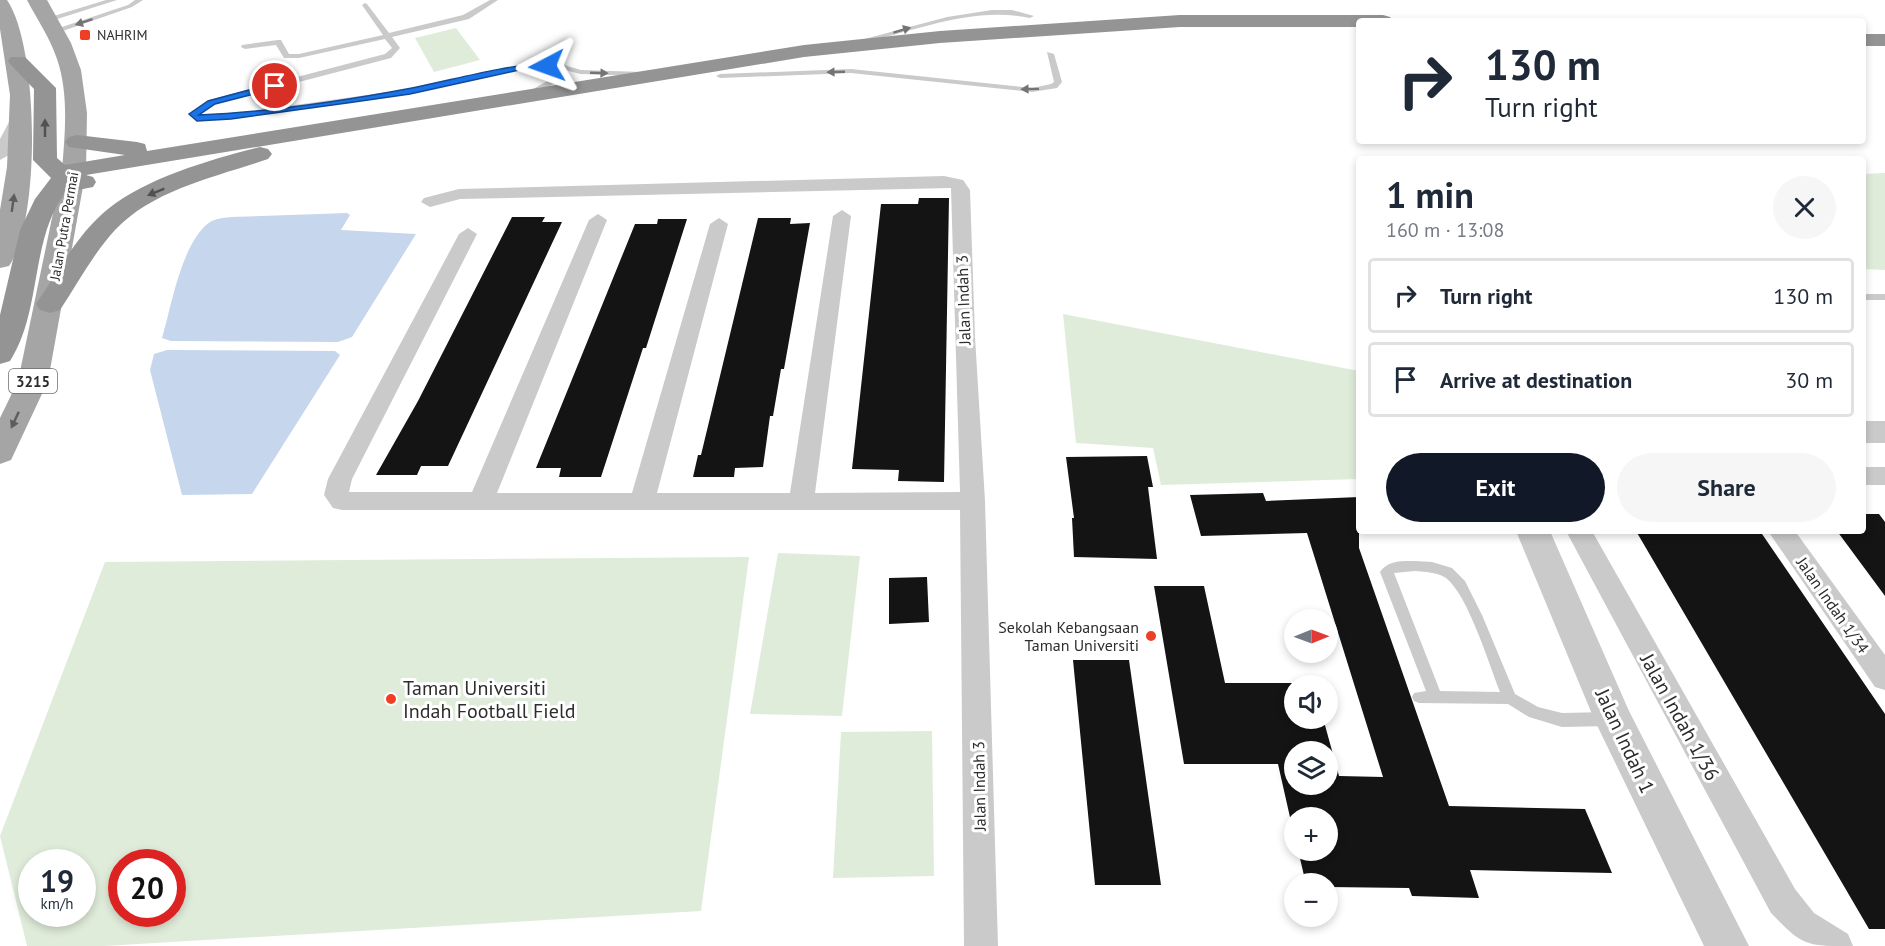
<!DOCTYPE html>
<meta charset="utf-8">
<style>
:root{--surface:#fff;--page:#f6f6f7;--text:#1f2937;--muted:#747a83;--line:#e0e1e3;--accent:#111827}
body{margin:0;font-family:"PT Sans",sans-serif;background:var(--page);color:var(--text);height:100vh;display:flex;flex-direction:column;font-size:22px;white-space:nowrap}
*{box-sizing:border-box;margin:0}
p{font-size:20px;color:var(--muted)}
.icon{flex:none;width:33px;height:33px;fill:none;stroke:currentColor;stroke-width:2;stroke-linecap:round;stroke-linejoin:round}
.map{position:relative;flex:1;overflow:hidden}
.drawer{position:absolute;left:1356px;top:156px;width:510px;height:378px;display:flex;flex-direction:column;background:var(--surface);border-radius:6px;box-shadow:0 3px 9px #0003}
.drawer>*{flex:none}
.hud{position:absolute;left:1356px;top:18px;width:510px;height:126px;border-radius:6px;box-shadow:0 3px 9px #0003;background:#fff;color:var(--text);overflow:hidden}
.needle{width:39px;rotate:89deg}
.buttons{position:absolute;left:1284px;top:609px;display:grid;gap:12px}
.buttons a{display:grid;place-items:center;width:54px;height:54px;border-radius:50%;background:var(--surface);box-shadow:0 3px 9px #0003;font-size:30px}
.speed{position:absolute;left:18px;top:849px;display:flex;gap:12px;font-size:30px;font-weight:700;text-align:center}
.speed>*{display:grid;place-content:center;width:78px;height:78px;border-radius:50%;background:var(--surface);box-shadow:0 3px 9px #0003;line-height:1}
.speed small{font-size:15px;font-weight:400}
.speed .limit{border:9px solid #d22;background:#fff;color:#111}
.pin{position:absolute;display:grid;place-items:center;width:51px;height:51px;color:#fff;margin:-26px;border:3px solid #fff;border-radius:50%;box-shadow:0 2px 6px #0007}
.me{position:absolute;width:66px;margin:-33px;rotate:266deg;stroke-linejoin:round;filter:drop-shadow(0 0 4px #0008)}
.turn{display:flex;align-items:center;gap:21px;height:126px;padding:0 30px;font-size:27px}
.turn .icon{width:78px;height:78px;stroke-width:2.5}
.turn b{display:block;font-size:42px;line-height:51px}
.round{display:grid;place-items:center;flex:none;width:63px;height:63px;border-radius:32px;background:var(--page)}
.head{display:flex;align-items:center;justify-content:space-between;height:102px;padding:0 30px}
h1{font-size:36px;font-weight:700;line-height:45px}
.cta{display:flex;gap:12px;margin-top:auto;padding:12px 30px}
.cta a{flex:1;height:69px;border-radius:36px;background:var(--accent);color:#fff;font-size:24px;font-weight:700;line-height:69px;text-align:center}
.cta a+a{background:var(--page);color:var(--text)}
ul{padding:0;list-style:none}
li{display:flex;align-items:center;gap:18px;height:75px;margin:0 12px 9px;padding:0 18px;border:3px solid var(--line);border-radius:6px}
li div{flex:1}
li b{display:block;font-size:22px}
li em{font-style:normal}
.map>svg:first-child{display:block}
.green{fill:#e0ecda;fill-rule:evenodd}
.water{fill:#c5d6ed}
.building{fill:#141414;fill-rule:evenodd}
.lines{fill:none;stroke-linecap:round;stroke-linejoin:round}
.service{fill:#cacaca;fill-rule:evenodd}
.minor{fill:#cacaca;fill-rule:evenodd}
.tertiary{fill:#cacaca;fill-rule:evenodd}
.primary{fill:#a5a5a5;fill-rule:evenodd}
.motorway{fill:#949494;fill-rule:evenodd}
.oneway{fill:#747474}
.oneway2{fill:#515151}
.oneway3{fill:#5d5d5d}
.route{fill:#1a73e8;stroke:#114b97;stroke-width:1.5}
.poi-dot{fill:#ee3e26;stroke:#fff;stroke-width:2}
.labels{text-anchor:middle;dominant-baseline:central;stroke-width:6;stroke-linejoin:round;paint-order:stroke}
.far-poi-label{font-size:14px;fill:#2d2d2d;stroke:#fff;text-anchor:start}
.far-street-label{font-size:14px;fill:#2d2d2d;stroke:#fff}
.shield{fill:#fff;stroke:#6c6c6c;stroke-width:1.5}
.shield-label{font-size:15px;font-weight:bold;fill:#2d2d2d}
.street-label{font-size:16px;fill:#2d2d2d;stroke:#fff}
.poi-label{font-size:16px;fill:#2d2d2d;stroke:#fff;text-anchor:end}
.near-poi-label{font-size:20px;fill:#2d2d2d;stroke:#fff;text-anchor:start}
.near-street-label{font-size:20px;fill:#2d2d2d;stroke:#fff}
</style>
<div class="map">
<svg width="1885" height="946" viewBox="0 0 1885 946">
<rect width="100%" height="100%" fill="#fff"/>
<path class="green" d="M456,28L480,60L434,72L415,38Z
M1885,173V270L1863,269V174Z
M1063,314L1359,371V479L1161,485L1153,448L1076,443Z
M778,553L860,556L842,716L750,714Z
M749,557L701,911L104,946H27L0,836L105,562ZM82,862V914H32V862ZM122,862H172V914H122Z
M932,731L934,876L833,878L841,732Z"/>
<path class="water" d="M347,213L350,215L341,230L416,234L352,337L338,342L171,341L162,338C172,304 180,251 205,226C212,219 221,218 231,217Z
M167,350L335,351L340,355L252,494L182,495L150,370L154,354Z"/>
<path class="building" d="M919,198H949L944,482L898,481L899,470L852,469L881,204H918Z
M512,217H545L542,222H562L448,466H421L417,475H376L418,401Z
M758,218H791L790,224L810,223L784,369H781L773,416H770L763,467L735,468L734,477H693L698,455H701Z
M658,219H687L646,348H643L601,477H559L561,468H536L635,224H657Z
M1147,456L1153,487H1148L1157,559L1074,557L1072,518H1074L1066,457Z
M1263,493L1266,501L1359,497V548L1449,806L1585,809L1612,873L1470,870L1479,898L1412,896L1409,888L1328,887V884H1306L1298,850H1328V818H1294V835L1278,764H1184L1154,586H1204L1225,683H1314V686H1294V718H1323L1339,776L1383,777L1307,533L1201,536L1190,495ZM1294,752H1328V784H1294Z
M1863,514H1879L1885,522V596L1837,531H1863Z
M1636,531H1760L1885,714V929H1869Z
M927,577L929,622L889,624V578Z
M1073,660H1129L1161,885H1095Z"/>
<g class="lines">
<path class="service" d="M106,0H117L51,21L44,19Z
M135,0H143L132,7L57,33L50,31L128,5Z
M490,0H498L469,19L392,37L400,48L391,58L215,104L199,115L231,114L410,89L519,66L564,65L581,70L643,72L647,74L643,76L580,74L565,70V78L529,97H526V93L558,75L557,71L551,70H519L410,93L231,118L197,120L190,114L209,100L385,54L392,48L385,39L299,58H284L276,45L245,49L241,47L242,45L278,40H281L289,54H299L383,35L362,5L365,3L367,4L389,33L463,15Z
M992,10H1012L1034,16L1030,18C973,6 916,31 861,43L857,41L947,17Z
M1047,52L1054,54L1062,82L1057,88L1032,92L851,73L720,78L716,76L720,74L851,69L1032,88L1051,84L1054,82Z
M1863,294H1885V300H1863Z
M1415,561L1432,562L1452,568L1465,581L1482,615L1515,694L1538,707L1562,713L1609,712L1614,714L1616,719L1614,724L1609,726L1562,727L1529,717L1508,704L1419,703L1414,701L1412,697L1414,693L1426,691L1380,572C1388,560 1402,561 1415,561ZM1415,571C1425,572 1437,572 1446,578C1468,595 1489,664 1500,692L1440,691L1394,573Z"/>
<path class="minor" d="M22,107L30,112L9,155L0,160V139L16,109Z
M944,176L963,180L970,190L975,337L985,501L998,946H964L960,510H342L333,508L324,495L328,479L459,234L468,228L477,234L352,479L349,492H472L589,220L598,214L607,220L497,493H632L710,224L719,218L728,224L657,493H790L833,216L842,210L851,216L815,493L960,492L951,188L460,199L430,207L421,202L424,198L459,189Z
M1863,467H1885V485H1863Z
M1566,531H1592L1795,889L1814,913L1848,934L1853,946C1805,946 1803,946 1771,913Z
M1768,531H1795L1885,655V690L1875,687Z"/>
<path class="tertiary" d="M1863,421H1885V443H1863Z
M1516,531H1550L1629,711L1749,946H1704L1594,719Z"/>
<path class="primary" d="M0,0H7C39,46 41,220 9,266L0,268V210L7,167L10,95L0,29Z
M27,0H47L71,43L81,70L87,113L86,170L48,381L11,460L0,464V418L18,381L62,170C65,134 69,94 57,59C50,38 37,19 27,0Z"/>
<path class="motorway" d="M1180,15H1383L1390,17L1393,21H1359V27H1180L940,43L804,57L86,175L93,177L96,182L93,187L73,191L67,190C29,239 43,309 10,361L0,364V315L20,230L35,199L51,178L33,160L34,89L11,65L8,61L11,57H25L56,88L57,158L65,165L125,155L69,147L65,142L69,137L77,135L137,142L145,144L147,151L804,45L940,31Z
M1863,34H1885V46H1863Z
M260,147L268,149L272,154L268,159C216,177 154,189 115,230C93,254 78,283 60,310L50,313L40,310L36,304C58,272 77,234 108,209C146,178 212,159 260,147Z"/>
</g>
<defs><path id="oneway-solid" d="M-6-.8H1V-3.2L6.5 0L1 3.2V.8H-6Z" transform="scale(1.5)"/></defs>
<g class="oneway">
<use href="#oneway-solid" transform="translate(84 22) rotate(162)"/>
<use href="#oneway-solid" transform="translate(902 30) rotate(-17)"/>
<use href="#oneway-solid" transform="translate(836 72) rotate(178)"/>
<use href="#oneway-solid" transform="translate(599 73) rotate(2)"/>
<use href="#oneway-solid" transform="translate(1030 89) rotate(179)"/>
</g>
<g class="oneway2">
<use href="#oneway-solid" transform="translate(45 128) rotate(-90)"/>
<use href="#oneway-solid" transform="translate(156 192) rotate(158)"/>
</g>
<g class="oneway3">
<use href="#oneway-solid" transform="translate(13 203) rotate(-82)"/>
<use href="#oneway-solid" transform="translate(15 420) rotate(115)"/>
</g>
<path class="route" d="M547,63L550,68L519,70L410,94L347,103L231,119L197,121L189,114L208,101L275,83L278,84V88L215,104L199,115C270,112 343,101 412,88C457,79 501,66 547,63Z"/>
<g class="poi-dot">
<rect x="79" y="29" width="12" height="12" rx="3"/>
<circle cx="1151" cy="636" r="6"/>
<circle cx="391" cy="699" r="6"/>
</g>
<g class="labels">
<g class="far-poi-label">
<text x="97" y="35">NAHRIM</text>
</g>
<g class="far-street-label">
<text transform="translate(64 226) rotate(-80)">Jalan Putra Permai</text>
</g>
<rect class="shield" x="9" y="369" width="48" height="24" rx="4.5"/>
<g class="shield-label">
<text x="33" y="381">3215</text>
</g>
<g class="street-label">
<text transform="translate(963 300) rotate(-92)">Jalan Indah 3</text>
<text transform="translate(1833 605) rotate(55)">Jalan Indah 1/34</text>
<text transform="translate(979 786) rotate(-91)">Jalan Indah 3</text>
</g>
<g class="poi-label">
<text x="1139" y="627">Sekolah Kebangsaan<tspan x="1139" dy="18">Taman Universiti</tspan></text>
</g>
<g class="near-poi-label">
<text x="403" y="688">Taman Universiti<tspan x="403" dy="23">Indah Football Field</tspan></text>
</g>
<g class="near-street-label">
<text transform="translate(1680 717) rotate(61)">Jalan Indah 1/36</text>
<text transform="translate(1625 741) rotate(65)">Jalan Indah 1</text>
</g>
</g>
</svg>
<div class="buttons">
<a><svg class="needle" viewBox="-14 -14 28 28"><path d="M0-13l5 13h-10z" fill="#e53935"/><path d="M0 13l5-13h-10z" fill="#747a83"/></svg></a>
<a><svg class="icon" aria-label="sound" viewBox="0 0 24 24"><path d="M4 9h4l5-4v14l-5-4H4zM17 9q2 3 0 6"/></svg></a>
<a><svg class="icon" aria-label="layers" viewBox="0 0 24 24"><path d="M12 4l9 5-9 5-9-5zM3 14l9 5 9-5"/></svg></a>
<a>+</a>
<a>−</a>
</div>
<div class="speed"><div>19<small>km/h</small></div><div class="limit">20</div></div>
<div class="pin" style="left:275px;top:86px;background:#d93025"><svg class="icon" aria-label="arrive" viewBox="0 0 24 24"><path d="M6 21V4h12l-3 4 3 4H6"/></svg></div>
<svg class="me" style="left:547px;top:66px" viewBox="-20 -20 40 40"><path d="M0-17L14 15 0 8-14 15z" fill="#1a73e8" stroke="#fff" stroke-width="4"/></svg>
<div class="hud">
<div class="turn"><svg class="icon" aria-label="right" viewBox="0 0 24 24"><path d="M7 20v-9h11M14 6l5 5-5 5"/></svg><div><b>130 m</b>Turn right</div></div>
</div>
<section class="drawer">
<div class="head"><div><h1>1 min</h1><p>160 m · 13:08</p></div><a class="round"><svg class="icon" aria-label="close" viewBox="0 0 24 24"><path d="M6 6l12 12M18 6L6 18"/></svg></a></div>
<ul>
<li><svg class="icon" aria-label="right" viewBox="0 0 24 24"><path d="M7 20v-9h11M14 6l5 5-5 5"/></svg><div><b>Turn right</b></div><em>130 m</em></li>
<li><svg class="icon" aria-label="arrive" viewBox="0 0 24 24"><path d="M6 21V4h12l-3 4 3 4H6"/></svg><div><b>Arrive at destination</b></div><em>30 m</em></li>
</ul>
<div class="cta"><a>Exit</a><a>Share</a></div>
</section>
</div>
